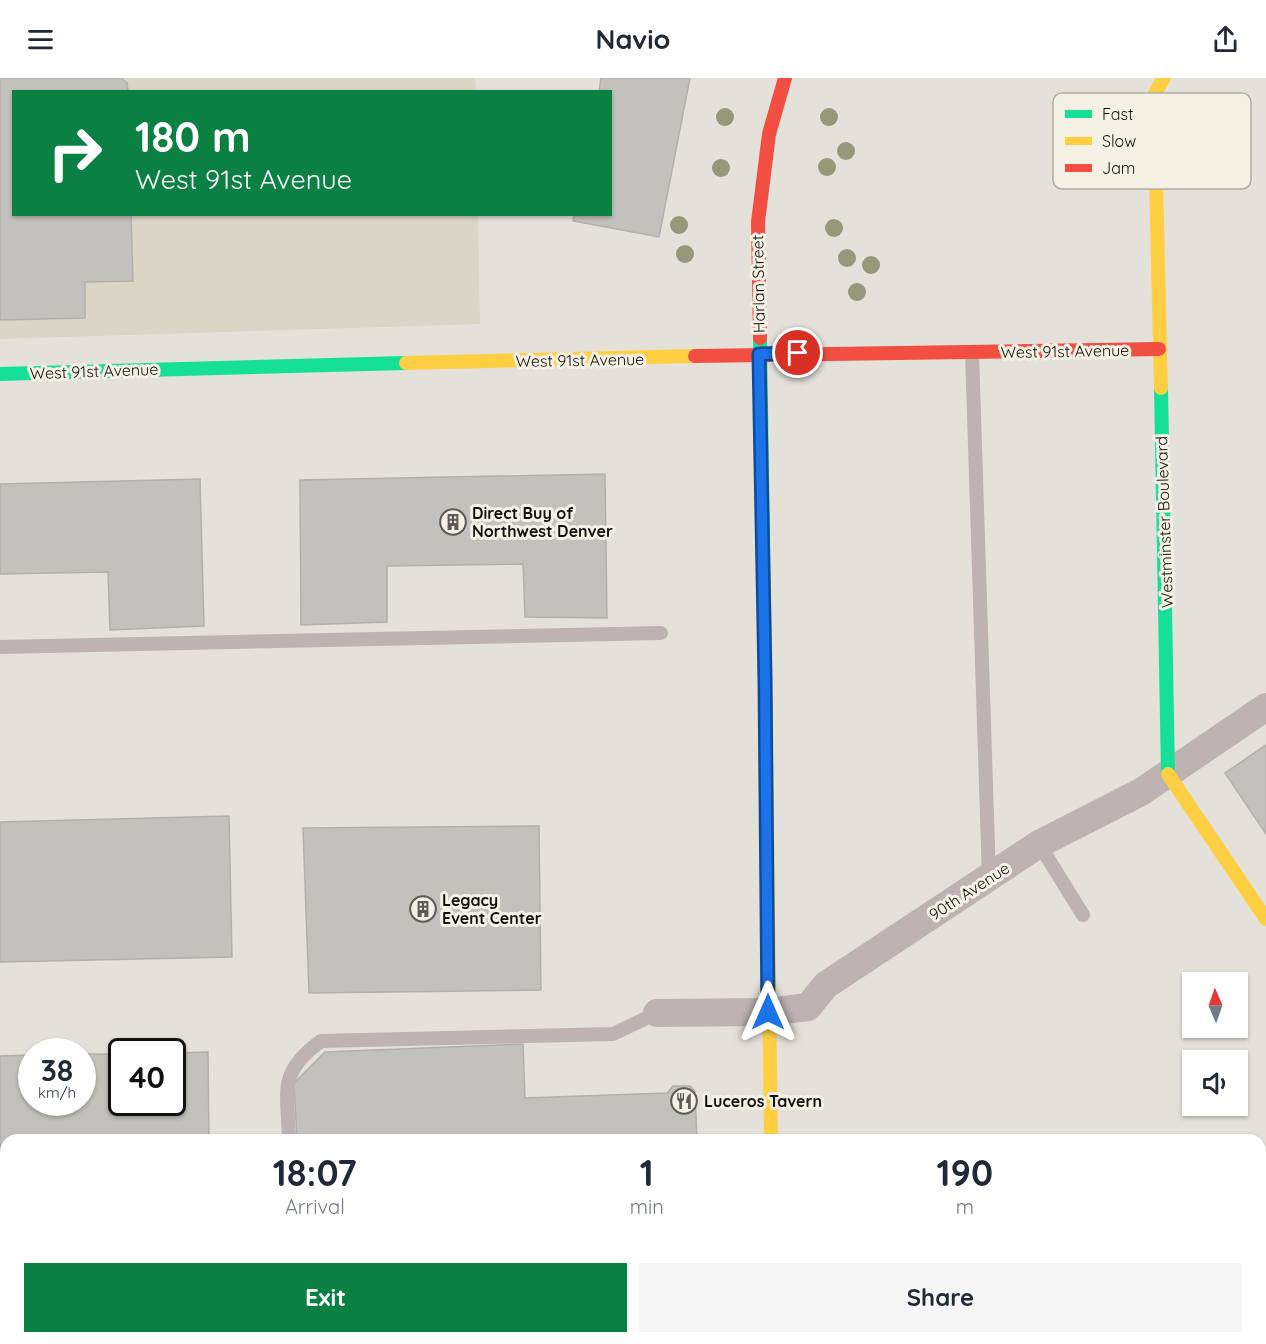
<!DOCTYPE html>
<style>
:root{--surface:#fff;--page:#f6f6f7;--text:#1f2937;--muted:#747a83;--accent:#0b8043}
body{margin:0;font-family:Quicksand,sans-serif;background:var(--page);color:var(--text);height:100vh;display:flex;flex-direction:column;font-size:22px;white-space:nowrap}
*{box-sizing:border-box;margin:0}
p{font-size:20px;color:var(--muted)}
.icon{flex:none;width:33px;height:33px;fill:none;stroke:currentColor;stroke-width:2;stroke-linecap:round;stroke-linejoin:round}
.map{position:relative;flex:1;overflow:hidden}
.side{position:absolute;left:0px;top:1056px;width:1266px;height:210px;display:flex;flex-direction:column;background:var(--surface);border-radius:18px 18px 0 0;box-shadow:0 2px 4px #0004}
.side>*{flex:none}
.guide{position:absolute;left:12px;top:12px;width:600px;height:126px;border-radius:0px;box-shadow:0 2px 4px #0004;background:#0b8043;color:#fff;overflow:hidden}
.needle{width:39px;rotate:358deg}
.controls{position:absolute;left:1182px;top:894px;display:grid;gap:12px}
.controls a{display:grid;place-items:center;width:66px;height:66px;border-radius:0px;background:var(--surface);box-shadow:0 2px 4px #0004;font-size:30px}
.speed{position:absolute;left:18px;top:960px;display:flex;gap:12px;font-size:30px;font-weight:700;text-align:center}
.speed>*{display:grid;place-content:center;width:78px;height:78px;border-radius:50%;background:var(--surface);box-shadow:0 2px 4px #0004;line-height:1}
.speed small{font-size:15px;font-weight:400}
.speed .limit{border:3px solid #111;border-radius:9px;background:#fff;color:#111}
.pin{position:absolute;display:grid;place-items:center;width:51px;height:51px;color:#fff;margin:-26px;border:3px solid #fff;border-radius:50%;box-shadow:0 2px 6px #0007}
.me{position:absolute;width:66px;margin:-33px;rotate:0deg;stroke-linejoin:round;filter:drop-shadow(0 0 4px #0008)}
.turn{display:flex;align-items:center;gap:21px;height:126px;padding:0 24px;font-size:27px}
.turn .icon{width:78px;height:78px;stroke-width:2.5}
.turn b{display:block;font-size:42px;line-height:51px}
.eta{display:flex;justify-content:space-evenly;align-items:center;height:102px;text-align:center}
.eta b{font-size:36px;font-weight:700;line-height:42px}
.action{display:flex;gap:12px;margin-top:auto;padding:12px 24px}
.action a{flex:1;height:69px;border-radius:0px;background:var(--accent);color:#fff;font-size:24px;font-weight:700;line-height:69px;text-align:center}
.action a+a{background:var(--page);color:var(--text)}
header{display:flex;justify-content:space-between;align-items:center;height:78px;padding:0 24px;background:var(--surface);font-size:27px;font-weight:700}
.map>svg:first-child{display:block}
.built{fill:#d9d5c7}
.building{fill:#c3c1bc;stroke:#b1b0aa;stroke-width:1.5}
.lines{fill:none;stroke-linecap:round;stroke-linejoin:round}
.path{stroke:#b6aeac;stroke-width:4;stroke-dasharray:6 3;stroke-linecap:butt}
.lane{stroke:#beb2b2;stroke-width:14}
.street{stroke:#beb2b2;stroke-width:28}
.fast{stroke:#16e098;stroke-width:14}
.slow{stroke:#ffcf43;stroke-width:14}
.jam{stroke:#f24e42;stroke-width:14}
.tree{fill:#959879}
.route-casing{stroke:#114b97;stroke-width:15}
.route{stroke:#1a73e8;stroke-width:10}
.labels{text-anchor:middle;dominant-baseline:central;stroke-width:6;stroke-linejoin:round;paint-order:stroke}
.street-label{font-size:16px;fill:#12110d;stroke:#f4f1e4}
.poi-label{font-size:16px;font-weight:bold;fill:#12110d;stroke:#f4f1e4;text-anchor:start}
.key{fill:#f4f1e4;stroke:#b0aea4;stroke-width:1.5}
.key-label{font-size:16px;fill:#12110d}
</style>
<header><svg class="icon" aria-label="menu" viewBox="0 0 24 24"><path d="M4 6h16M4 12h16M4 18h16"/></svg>Navio<svg class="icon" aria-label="share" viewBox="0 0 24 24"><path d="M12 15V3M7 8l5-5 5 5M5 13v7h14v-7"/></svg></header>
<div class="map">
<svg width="1266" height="1266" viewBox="0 0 1266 1266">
<rect width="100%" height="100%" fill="#e4e1da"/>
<path class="built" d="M0,0H475L476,14H14V136L478,137L480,246L0,261Z
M1266,1155V1266H1096L1099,1260H1260V1159Z"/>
<path class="building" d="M0,0H121L127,5L128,14H14V136H131L133,203L85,204V240L0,242Z
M601,0H690L659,159L573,143L574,136H610V14H599Z
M605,396L607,540L525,539L523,486L387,488V544L301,547L300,402Z
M200,401L204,548L110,552L108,494L0,496V406Z
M1266,667V756L1225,695Z
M229,738L232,879L0,884V744Z
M539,748L541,912L309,915L303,750Z
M523,966L525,1020L667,1015L673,1008H690L695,1013L697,1062H297L294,1005L325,974Z
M208,974L209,1062H6V1208H0V978L32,977V1024H82V976H122V1024H172V975Z
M1266,1189V1266H1227L1223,1260H1260V1193Z
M39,1260H213V1266H39Z
M304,1260H421V1266H305Z"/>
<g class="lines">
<path class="path" d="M430,1260V1266"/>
<path class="lane" d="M972,275L989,800
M0,569L661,555
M1039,766L1083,837
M289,1062C288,1013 277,995 321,963L613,956L657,935
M293,1260V1266
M1178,1260L1182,1266"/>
<path class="street" d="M657,935L768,934L808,929L826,907L1039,766L1141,714L1266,629
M1260,1127L1266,1123
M1040,1266L1050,1260"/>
<path class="fast" d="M760,260L766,676
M0,296L406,285
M1161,310L1168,696"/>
<path class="slow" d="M406,285L695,278
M1161,310L1154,17L1164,0
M766,676L771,1062
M1168,696L1266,841"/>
<path class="jam" d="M760,260L758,144L769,56L785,0
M695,278L1159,271
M778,1260V1266"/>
</g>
<g class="tree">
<circle cx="725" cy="39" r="9"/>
<circle cx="829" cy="39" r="9"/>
<circle cx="846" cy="73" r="9"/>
<circle cx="827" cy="89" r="9"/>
<circle cx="721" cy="90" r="9"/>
<circle cx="679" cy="147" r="9"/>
<circle cx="834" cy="150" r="9"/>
<circle cx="685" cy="176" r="9"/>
<circle cx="847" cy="180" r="9"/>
<circle cx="871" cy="187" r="9"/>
<circle cx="857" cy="214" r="9"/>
</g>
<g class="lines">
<g class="route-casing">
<path id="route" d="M768,934L765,600L759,276L798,275"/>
</g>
<use href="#route" class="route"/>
</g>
<defs>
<g id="building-ring" transform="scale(1.35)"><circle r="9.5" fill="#f4f1e4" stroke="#5c5a55" stroke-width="1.5"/><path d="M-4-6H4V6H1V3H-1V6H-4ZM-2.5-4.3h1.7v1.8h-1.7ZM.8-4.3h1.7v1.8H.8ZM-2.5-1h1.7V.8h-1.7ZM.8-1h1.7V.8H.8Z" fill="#5c5a55"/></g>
<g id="restaurant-ring" transform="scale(1.35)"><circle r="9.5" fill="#f4f1e4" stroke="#5c5a55" stroke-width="1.5"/><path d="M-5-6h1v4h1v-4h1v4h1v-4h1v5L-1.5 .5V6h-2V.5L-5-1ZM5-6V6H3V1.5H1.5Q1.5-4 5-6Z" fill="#5c5a55"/></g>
</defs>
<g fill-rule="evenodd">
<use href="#building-ring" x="453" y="444"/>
<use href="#building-ring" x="423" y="831"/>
<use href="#restaurant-ring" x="684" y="1023"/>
</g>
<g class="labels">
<g class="street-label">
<text transform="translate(758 206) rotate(-91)">Harlan Street</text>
<text transform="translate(1065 273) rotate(-1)">West 91st Avenue</text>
<text transform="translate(580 282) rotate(-1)">West 91st Avenue</text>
<text transform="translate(94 293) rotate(-2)">West 91st Avenue</text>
<text transform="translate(1164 444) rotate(-92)">Westminster Boulevard</text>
<text transform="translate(969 813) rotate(-33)">90th Avenue</text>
</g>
<g class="poi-label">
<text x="472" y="435">Direct Buy of<tspan x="472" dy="18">Northwest Denver</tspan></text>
<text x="442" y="822">Legacy<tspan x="442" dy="18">Event Center</tspan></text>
<text x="704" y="1023">Luceros Tavern</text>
</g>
</g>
<rect x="1053" y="15" width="198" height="96" rx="9" class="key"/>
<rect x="1065" y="32" width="27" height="8" fill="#16e098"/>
<rect x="1065" y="59" width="27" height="8" fill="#ffcf43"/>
<rect x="1065" y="86" width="27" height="8" fill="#f24e42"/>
<g class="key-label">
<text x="1102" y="42">Fast</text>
<text x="1102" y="69">Slow</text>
<text x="1102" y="96">Jam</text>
</g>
</svg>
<div class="controls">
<a><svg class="needle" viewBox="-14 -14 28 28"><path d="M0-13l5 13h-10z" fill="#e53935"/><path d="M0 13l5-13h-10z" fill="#747a83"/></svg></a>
<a><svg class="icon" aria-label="sound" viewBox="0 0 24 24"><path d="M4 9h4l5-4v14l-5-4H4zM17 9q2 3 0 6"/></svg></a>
</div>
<div class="speed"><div>38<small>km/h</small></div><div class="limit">40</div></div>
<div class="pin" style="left:798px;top:275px;background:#d93025"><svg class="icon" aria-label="arrive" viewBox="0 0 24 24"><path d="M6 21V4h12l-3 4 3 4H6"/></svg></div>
<svg class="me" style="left:768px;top:934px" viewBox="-20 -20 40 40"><path d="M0-17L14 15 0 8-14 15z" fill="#1a73e8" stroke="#fff" stroke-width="4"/></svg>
<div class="guide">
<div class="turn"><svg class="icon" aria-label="right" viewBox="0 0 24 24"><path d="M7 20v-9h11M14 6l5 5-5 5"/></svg><div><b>180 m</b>West 91st Avenue</div></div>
</div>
<section class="side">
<div class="eta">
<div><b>18:07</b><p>Arrival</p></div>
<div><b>1</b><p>min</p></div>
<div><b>190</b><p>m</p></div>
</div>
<div class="action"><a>Exit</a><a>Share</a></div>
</section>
</div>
